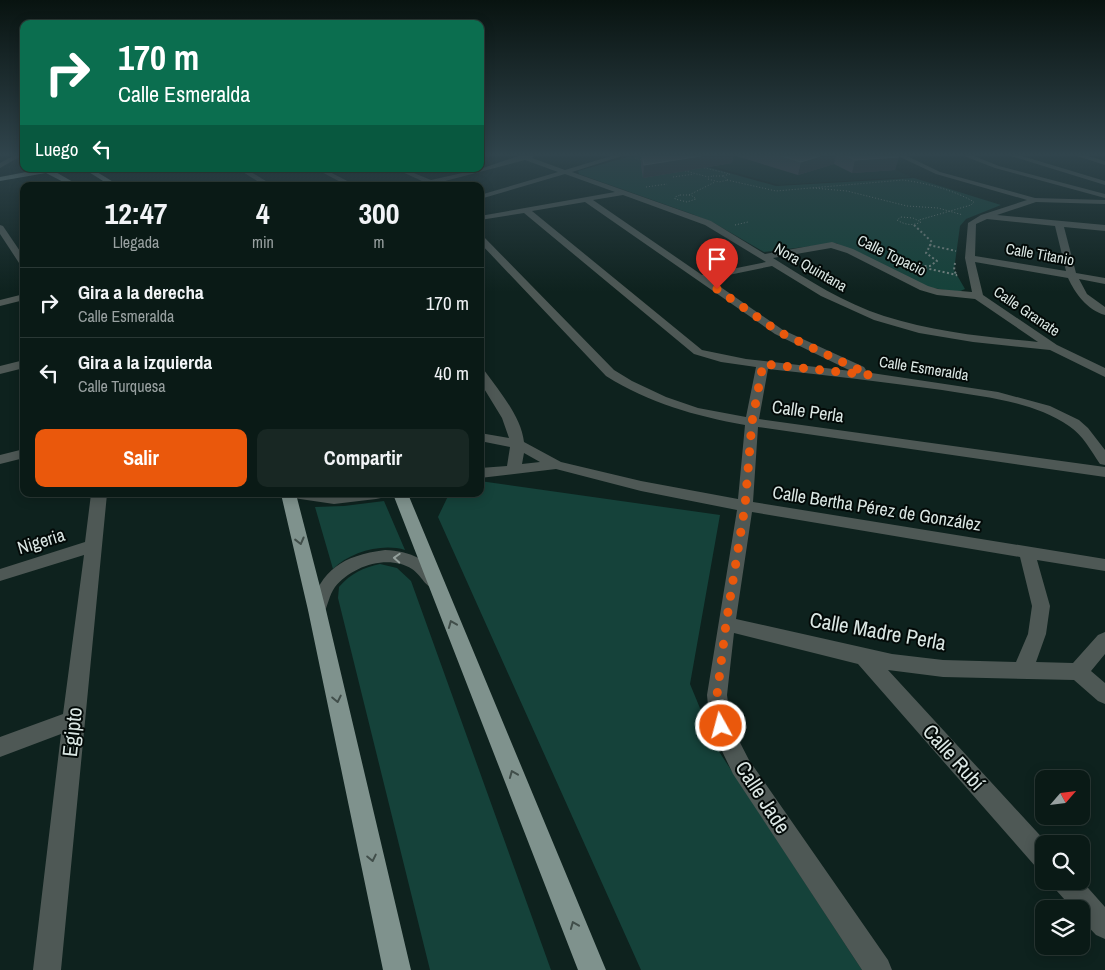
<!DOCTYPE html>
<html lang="es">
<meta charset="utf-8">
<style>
:root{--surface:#0a1a16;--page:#182723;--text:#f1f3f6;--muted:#99a1a1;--line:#2a3835;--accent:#ea580c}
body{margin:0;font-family:"Archivo Narrow",sans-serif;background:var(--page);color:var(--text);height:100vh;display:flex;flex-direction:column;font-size:19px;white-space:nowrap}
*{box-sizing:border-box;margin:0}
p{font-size:16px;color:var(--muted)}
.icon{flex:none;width:28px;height:28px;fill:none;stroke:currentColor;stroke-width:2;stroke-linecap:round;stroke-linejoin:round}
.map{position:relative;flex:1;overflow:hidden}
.drawer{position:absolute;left:20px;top:182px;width:464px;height:315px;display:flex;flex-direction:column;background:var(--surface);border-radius:10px;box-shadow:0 2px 12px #0003,0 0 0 1px var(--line)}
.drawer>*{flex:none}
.banner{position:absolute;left:20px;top:20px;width:464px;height:152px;border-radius:10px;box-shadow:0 2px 12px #0003,0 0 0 1px var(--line);background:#0b6e4f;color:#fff;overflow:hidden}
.needle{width:32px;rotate:62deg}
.controls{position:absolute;left:1035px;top:770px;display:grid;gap:10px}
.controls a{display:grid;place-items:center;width:55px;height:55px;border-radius:10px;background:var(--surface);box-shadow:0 2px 12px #0003,0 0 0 1px var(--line);font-size:25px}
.pin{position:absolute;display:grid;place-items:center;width:42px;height:42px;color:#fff;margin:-51px -21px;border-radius:50% 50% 50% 0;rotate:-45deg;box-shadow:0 0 5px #0007}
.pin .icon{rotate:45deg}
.me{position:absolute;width:55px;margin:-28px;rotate:353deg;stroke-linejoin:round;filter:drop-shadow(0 0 4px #0008)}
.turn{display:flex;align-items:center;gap:18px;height:105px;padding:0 15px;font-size:22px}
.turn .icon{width:65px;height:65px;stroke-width:2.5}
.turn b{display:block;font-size:35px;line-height:42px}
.then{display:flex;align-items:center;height:48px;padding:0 15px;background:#0003;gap:10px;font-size:19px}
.eta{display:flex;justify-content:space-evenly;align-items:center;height:85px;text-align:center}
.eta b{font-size:30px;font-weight:800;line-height:35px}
.primary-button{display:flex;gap:10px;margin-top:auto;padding:10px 15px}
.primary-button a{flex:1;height:58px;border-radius:10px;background:var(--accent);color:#fff;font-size:20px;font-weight:800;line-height:58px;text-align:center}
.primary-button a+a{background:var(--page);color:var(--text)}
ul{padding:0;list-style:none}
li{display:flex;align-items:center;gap:15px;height:70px;padding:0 15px;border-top:1px solid var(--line)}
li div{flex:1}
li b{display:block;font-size:19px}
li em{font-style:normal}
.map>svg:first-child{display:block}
.built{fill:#0e2c27}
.green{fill:#15423a}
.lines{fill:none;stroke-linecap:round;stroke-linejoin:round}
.path-far1{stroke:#748481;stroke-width:1;stroke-dasharray:1 2;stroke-linecap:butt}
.path{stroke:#748481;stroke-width:2;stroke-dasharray:2 2.5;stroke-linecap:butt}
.minor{fill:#4e5855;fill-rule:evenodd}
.major{fill:#7f928d;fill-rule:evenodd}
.wall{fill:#4d4856}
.shaded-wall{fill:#2d3239}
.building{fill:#5c5965;stroke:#706f79}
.oneway{stroke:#414e4a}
.oneway2{stroke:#94a09c}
.route{stroke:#ea580c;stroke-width:9;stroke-dasharray:0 16.2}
.labels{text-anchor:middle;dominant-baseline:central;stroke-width:4;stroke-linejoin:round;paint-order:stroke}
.far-street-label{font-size:15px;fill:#dbe7e4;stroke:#030a08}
.street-label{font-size:18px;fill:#dbe7e4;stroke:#030a08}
.near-street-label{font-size:21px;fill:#dbe7e4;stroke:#030a08}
</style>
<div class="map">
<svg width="1105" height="970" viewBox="0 0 1105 970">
<rect width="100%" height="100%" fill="#0e221e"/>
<path class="built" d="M675,156H866L911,177L779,185Z"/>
<path class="green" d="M631,156H669L776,186L914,178L1001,205L966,219L960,226L954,270L965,289L958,292L926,287L836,243L764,252L714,223L692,214L579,174L578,171Z
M480,481L720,515L690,684L716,747L862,970H641L438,517L449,494H480Z
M384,501L405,550C382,543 350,552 333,569L315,507L344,506Z
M380,564L397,568L411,581L551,970H430L338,598L339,587C351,573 363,568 380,564Z"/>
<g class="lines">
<path class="path-far1" d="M641,156L635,158L644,161
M701,167L730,174L723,176
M682,170L708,177
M713,176H723L728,180L719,182L708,179V177Z
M673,177L694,174
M727,180L776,191L903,180C926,183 954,190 974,202L971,205L919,220
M646,187L667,184
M813,188L847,191L907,206L938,208L963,215
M680,195H691L696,199L687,202L675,199V197Z
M689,195L715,182
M901,217L913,218L921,222C913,226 905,225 897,220Z
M735,225L748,222"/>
<path class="path" d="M929,245L956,251
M955,263L954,270L957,276
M911,266H930L937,261L926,253L932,242L914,225
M925,268L957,275"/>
<path class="minor" d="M13,156H21L0,168V163Z
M518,156H534L532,158L565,170L611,156H622L572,172L711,221L765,254L832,242L853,249L928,286L938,289L972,292L965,258L968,223L981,215L1027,200L936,174L898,156H907L940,172L1035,198L1105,200V204L1036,202L997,215L1105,225V231L1064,227L1076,273L1105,278V284L1079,279L1087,294L1105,307V315C1087,310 1075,293 1068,278L975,262L983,295L1057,345L1105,368V377L1050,350L973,342L919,333L874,320L821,296L772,266L709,279L783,330L864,367L866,370L865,372L998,392L1050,406L1079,420L1088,428L1105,450V465L1100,464C1091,451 1083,435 1069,426C1032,401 985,397 942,390C884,382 826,375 768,369L759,419L1105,467V477L758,427L753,502L1105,559V571L1037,560L1050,606L1046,634L1036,662L1073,663L1098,635L1105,632V654L1091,671L1105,683V704L1098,701L1074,680L943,677L888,670L1048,844H1044V869L1035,866L858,664L734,633L727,695L731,725L749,760L888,960L892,970H862L733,774L710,726L707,695L737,510L641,491L556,469L480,478V468L507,466L510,447L480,441V433L509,438L502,418L480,382V369L484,370C499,391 521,416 524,442L561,462L641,481L738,499L745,425C695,416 649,403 606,376L480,243V235L483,236L614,370L632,381L666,397L698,408L746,417L756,367L721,362L694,354L524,213L480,220V216L615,192L565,174L480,199V195L558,172L525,160L426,186H415L424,182L396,169H404L431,180L480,169ZM623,195L705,225L766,262L702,275L593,200ZM585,202L775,334L851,371L746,359L702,350L532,211ZM987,219L1055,226L1066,271L975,256L976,224ZM831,248L847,253L920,290L937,295L975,299L1038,342C986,337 934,332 884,316C844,303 808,280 773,258ZM524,453L540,462L522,464ZM752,512L1020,557L1032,606L1028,634L1016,662L943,660L892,654L736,619Z
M964,156H974L999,166L1105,194V198L995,168Z
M1011,156H1022L1105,181V185Z
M1077,156H1088L1105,161V165Z
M238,169H246L274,186H265Z
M316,169H324L357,186H348Z
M0,225L3,226L24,257V267L21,266L0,234Z
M24,294V300L0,306V300Z
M24,360V368L0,374V366Z
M24,449V458L0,464V455Z
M91,494H107L61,970H33L61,734L0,757V737L63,714L84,555L0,581V569L85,542Z
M292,494H384L381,498L376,499L334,504L300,499L295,498Z
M385,550C410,551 431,560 444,583L441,588C426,592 423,576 412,569C388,554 352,566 335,587C329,595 328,606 323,615L317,617L311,615L308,610C323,569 341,556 385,550Z
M1081,880L1105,907V939L1096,935L1081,919V909H1073L1056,890L1053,881Z"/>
<path class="major" d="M18,156H24V160Z
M42,169H57L54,171L80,186H71L46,173L0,181V177Z
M84,169H92L120,186H111Z
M281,494H296L326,610L411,970H383L308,610Z
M393,494H408L606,970H578Z"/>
</g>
<path class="wall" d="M641,156H733L732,163L643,178L641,166Z
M736,156H897L895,170L852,173L834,164L798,175Z"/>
<path class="shaded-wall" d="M701,156H733L732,163L643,178L644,165Z
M820,156H836L834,164L798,175L801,162Z
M899,157L895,170L852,173L855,160Z"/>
<path class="building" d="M642,156H701L644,165Z
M782,156H820L801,162Z
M847,156H897L899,157L855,160Z"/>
<defs><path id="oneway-chevron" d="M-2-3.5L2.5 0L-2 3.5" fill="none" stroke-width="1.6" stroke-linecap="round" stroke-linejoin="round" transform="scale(1.25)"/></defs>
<g class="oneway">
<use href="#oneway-chevron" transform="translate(300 541) rotate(76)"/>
<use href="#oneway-chevron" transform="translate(452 624) rotate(-112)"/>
<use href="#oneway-chevron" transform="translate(337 699) rotate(78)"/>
<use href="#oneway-chevron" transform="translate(513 774) rotate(-112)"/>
<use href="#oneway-chevron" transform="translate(372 858) rotate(78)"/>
<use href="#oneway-chevron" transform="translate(574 925) rotate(-112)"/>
</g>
<use class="oneway2" href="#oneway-chevron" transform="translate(397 558) rotate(-177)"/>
<linearGradient id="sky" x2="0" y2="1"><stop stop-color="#081310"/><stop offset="0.53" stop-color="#30444c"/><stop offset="1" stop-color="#30444c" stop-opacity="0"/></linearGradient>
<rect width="1105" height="292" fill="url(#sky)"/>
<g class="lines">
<path class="route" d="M717,289L779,332L870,375L763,364L752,422L745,506L726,624L717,695L721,726"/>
</g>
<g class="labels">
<g class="far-street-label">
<text transform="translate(1040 254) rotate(10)">Calle Titanio</text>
<text transform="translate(892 255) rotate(26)">Calle Topacio</text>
<text transform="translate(811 267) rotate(30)">Nora Quintana</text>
<text transform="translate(1027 311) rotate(34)">Calle Granate</text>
<text transform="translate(924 368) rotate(9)">Calle Esmeralda</text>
</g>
<g class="street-label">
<text transform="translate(808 411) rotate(8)">Calle Perla</text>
<text transform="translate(877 508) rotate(9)">Calle Bertha Pérez de González</text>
<text transform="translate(41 541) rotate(-17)">Nigeria</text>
</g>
<g class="near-street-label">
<text transform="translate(878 631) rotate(10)">Calle Madre Perla</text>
<text transform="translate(72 732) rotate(-84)">Egipto</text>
<text transform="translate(954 757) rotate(48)">Calle Rubí</text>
<text transform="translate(763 797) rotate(57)">Calle Jade</text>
</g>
</g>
</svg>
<div class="controls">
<a><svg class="needle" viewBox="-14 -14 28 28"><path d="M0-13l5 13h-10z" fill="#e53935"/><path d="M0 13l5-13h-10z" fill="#99a1a1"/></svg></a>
<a><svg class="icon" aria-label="search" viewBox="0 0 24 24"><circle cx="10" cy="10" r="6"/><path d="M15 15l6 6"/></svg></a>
<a><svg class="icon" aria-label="layers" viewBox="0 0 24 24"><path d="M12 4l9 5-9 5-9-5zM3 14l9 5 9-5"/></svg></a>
</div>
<div class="pin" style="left:717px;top:289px;background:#d93025"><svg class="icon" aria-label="arrive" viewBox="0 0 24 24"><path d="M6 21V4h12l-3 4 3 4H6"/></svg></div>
<svg class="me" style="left:721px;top:726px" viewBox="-20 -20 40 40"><circle r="17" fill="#ea580c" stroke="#fff" stroke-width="3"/><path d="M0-11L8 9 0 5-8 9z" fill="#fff"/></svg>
<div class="banner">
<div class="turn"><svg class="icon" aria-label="right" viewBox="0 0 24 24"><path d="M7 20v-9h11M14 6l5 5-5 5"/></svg><div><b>170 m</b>Calle Esmeralda</div></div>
<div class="then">Luego<svg class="icon" aria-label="left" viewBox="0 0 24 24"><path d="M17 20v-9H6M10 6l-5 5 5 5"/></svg></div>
</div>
<section class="drawer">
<div class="eta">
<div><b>12:47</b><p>Llegada</p></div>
<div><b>4</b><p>min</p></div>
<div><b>300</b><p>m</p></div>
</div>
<ul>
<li><svg class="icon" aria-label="right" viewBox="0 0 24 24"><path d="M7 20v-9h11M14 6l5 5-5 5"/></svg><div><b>Gira a la derecha</b><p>Calle Esmeralda</p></div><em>170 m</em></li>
<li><svg class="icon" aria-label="left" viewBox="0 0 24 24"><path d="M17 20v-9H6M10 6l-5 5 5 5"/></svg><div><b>Gira a la izquierda</b><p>Calle Turquesa</p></div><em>40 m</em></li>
</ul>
<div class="primary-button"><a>Salir</a><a>Compartir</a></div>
</section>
</div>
